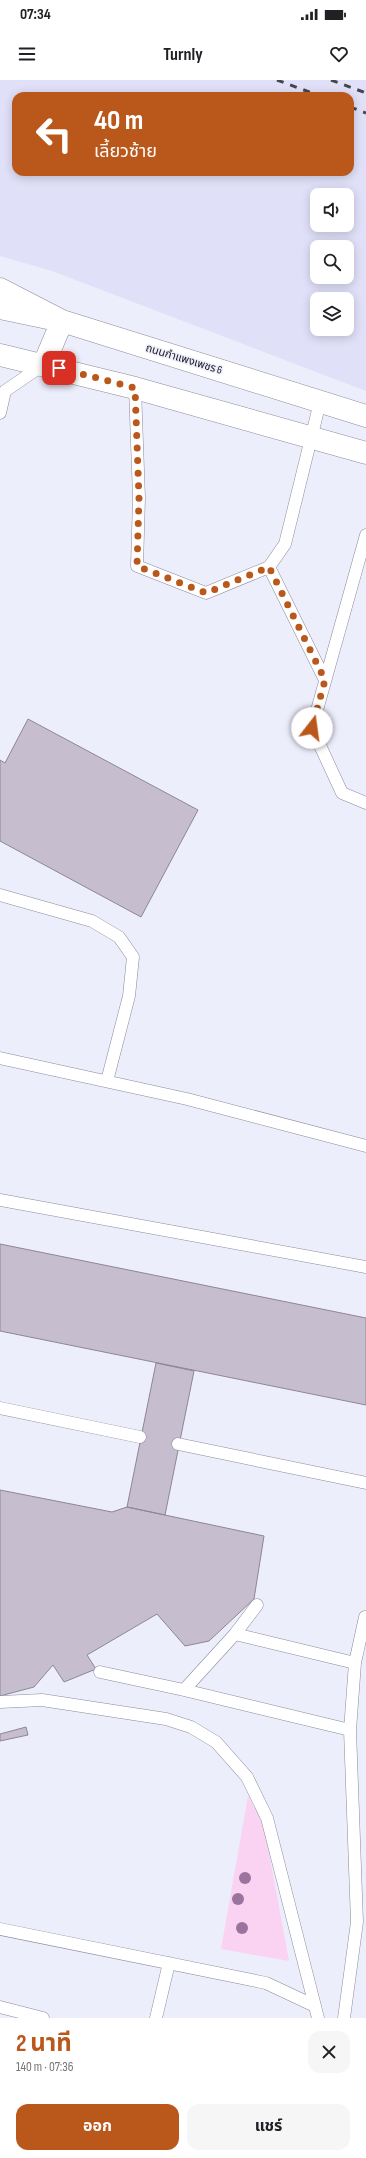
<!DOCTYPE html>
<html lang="th">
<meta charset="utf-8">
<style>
:root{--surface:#fff;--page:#f6f6f6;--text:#202124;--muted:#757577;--accent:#ba581b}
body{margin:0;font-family:"Sofia Sans Condensed","Noto Sans Thai",sans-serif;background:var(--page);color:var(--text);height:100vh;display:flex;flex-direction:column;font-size:15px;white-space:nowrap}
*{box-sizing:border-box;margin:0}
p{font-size:13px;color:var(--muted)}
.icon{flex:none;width:22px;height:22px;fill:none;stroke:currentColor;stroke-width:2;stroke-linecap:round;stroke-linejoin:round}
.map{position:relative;height:1938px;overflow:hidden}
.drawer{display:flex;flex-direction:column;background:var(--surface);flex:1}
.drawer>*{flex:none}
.top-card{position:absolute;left:12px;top:12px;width:342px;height:84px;border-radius:12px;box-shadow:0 2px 10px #0003;background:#ba581b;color:#fff;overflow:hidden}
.fabs{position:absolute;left:310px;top:108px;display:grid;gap:8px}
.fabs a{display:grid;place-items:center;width:44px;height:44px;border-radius:8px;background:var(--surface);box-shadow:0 2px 10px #0003;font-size:20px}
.pin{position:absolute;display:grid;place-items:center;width:34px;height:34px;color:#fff;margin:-17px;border-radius:8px;box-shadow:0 2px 6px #0006}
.me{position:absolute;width:44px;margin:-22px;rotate:15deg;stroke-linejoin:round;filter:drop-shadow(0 0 3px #0008)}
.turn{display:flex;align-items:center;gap:14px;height:84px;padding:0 16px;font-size:18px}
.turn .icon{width:52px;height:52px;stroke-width:2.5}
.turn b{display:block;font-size:28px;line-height:34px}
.round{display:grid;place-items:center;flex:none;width:42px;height:42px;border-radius:12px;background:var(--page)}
.overview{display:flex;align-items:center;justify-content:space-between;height:68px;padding:0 16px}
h1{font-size:24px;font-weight:700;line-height:30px;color:var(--accent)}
.action{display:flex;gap:8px;margin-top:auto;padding:8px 16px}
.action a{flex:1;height:46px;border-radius:12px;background:var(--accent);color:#fff;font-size:16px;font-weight:700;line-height:46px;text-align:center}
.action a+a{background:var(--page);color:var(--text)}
.status{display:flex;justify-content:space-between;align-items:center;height:28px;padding:0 20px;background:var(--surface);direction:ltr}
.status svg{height:11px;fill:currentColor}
header{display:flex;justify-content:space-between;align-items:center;height:52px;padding:0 16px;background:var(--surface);font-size:18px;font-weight:700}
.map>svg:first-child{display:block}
.built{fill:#e0e1f9;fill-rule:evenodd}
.green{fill:#fad2f2}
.building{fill:#c6bece;stroke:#8d8694}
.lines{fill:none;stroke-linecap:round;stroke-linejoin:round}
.lane-casing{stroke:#8b8b9b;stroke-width:13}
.secondary-casing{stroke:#8b8b9b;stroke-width:23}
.lane{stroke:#fff;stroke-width:12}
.secondary{stroke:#fff;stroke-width:22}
.rail{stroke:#45454d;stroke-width:3;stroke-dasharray:7 7;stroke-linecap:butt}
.tree{fill:#9a749d}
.route{stroke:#ba581b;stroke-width:7;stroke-dasharray:0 12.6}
.labels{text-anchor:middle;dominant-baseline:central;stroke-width:3;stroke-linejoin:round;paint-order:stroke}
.street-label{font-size:11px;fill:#17171d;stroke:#edeefc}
</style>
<div class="status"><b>07:34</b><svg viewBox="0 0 49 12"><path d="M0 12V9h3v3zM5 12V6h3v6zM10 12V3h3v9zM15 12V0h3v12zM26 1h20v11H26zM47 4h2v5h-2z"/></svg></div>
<header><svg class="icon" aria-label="menu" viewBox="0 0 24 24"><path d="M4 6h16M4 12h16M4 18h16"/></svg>Turnly<svg class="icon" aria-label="heart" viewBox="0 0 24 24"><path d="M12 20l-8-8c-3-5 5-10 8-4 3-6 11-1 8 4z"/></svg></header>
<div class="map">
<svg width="366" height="1938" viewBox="0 0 366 1938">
<rect width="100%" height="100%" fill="#edeefc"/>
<path class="built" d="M0,0H366V311L52,191L0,176ZM16,16H350V92H16ZM317,115H347V145H317ZM317,167H347V197H317ZM317,219H347V249H317Z"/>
<path class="green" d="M248,1716L264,1746L289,1881L221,1869Z"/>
<path class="building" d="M28,639L198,730L141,837L0,761V680L5,683Z
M0,1164L366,1238V1325L0,1251Z
M156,1283L194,1291L165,1435L127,1427Z
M0,1410L112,1432L127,1427L264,1456L254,1519L209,1561L185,1566L157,1534L87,1575L96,1589L64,1602L53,1585L34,1607L0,1616Z
M26,1647L28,1655L0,1661V1654Z"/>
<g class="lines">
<g class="lane-casing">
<path id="lane" d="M135,308L139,418L137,486L206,513L269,487L285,464L320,322
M0,333L5,311L43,285
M366,455L312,648L342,713L366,723
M269,487L325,600
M0,815L92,841L119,857L133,877L129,916L107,1001
M0,978L187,1019L366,1066
M0,1120L366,1187
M0,1328L140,1357
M178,1364L366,1403
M235,1554L355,1583
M100,1592L184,1610L350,1650L357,1842L344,1938
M184,1610L235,1554L257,1525
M0,1622L42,1620L166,1639L191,1647L216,1662L247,1697L267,1738L318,1938
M350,1650L355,1583L365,1537
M0,1849L266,1903L315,1926
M0,1927L43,1938
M156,1938L169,1883"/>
</g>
<g class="secondary-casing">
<path id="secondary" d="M0,209L62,241L44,284
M0,228L62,241L366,336
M0,275L135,308L366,373"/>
</g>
<use href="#lane" class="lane"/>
<use href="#secondary" class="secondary"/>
<path class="rail" d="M277,0L320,16
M331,0L366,13
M350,27L366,33"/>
</g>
<g class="tree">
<circle cx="245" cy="1798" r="6"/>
<circle cx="238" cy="1819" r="6"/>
<circle cx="242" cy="1848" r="6"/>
</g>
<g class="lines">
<path class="route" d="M59,288L135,308L139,418L137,486L206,513L269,487L325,600L312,648"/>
</g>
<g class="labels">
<g class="street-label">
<text transform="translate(184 279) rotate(17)">ถนนกำแพงเพชร 6</text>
</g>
</g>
</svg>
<div class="fabs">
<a><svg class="icon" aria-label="sound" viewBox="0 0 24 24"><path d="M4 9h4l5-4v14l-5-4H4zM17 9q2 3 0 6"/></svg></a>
<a><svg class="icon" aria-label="search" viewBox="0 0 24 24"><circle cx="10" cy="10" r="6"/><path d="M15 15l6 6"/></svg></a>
<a><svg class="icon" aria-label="layers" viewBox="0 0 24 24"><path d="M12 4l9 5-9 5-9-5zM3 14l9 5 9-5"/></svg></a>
</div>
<div class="pin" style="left:59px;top:288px;background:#d93025"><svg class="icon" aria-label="arrive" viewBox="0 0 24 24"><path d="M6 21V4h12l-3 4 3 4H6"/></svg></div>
<svg class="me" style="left:312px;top:648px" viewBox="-20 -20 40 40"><circle r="19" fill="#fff"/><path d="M0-13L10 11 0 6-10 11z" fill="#ba581b"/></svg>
<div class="top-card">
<div class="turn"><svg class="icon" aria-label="left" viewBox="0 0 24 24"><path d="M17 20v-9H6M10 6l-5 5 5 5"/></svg><div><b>40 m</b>เลี้ยวซ้าย</div></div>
</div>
</div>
<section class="drawer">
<div class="overview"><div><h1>2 นาที</h1><p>140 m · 07:36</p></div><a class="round"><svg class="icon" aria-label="close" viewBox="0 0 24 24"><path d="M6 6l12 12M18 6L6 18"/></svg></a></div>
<div class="action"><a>ออก</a><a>แชร์</a></div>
</section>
